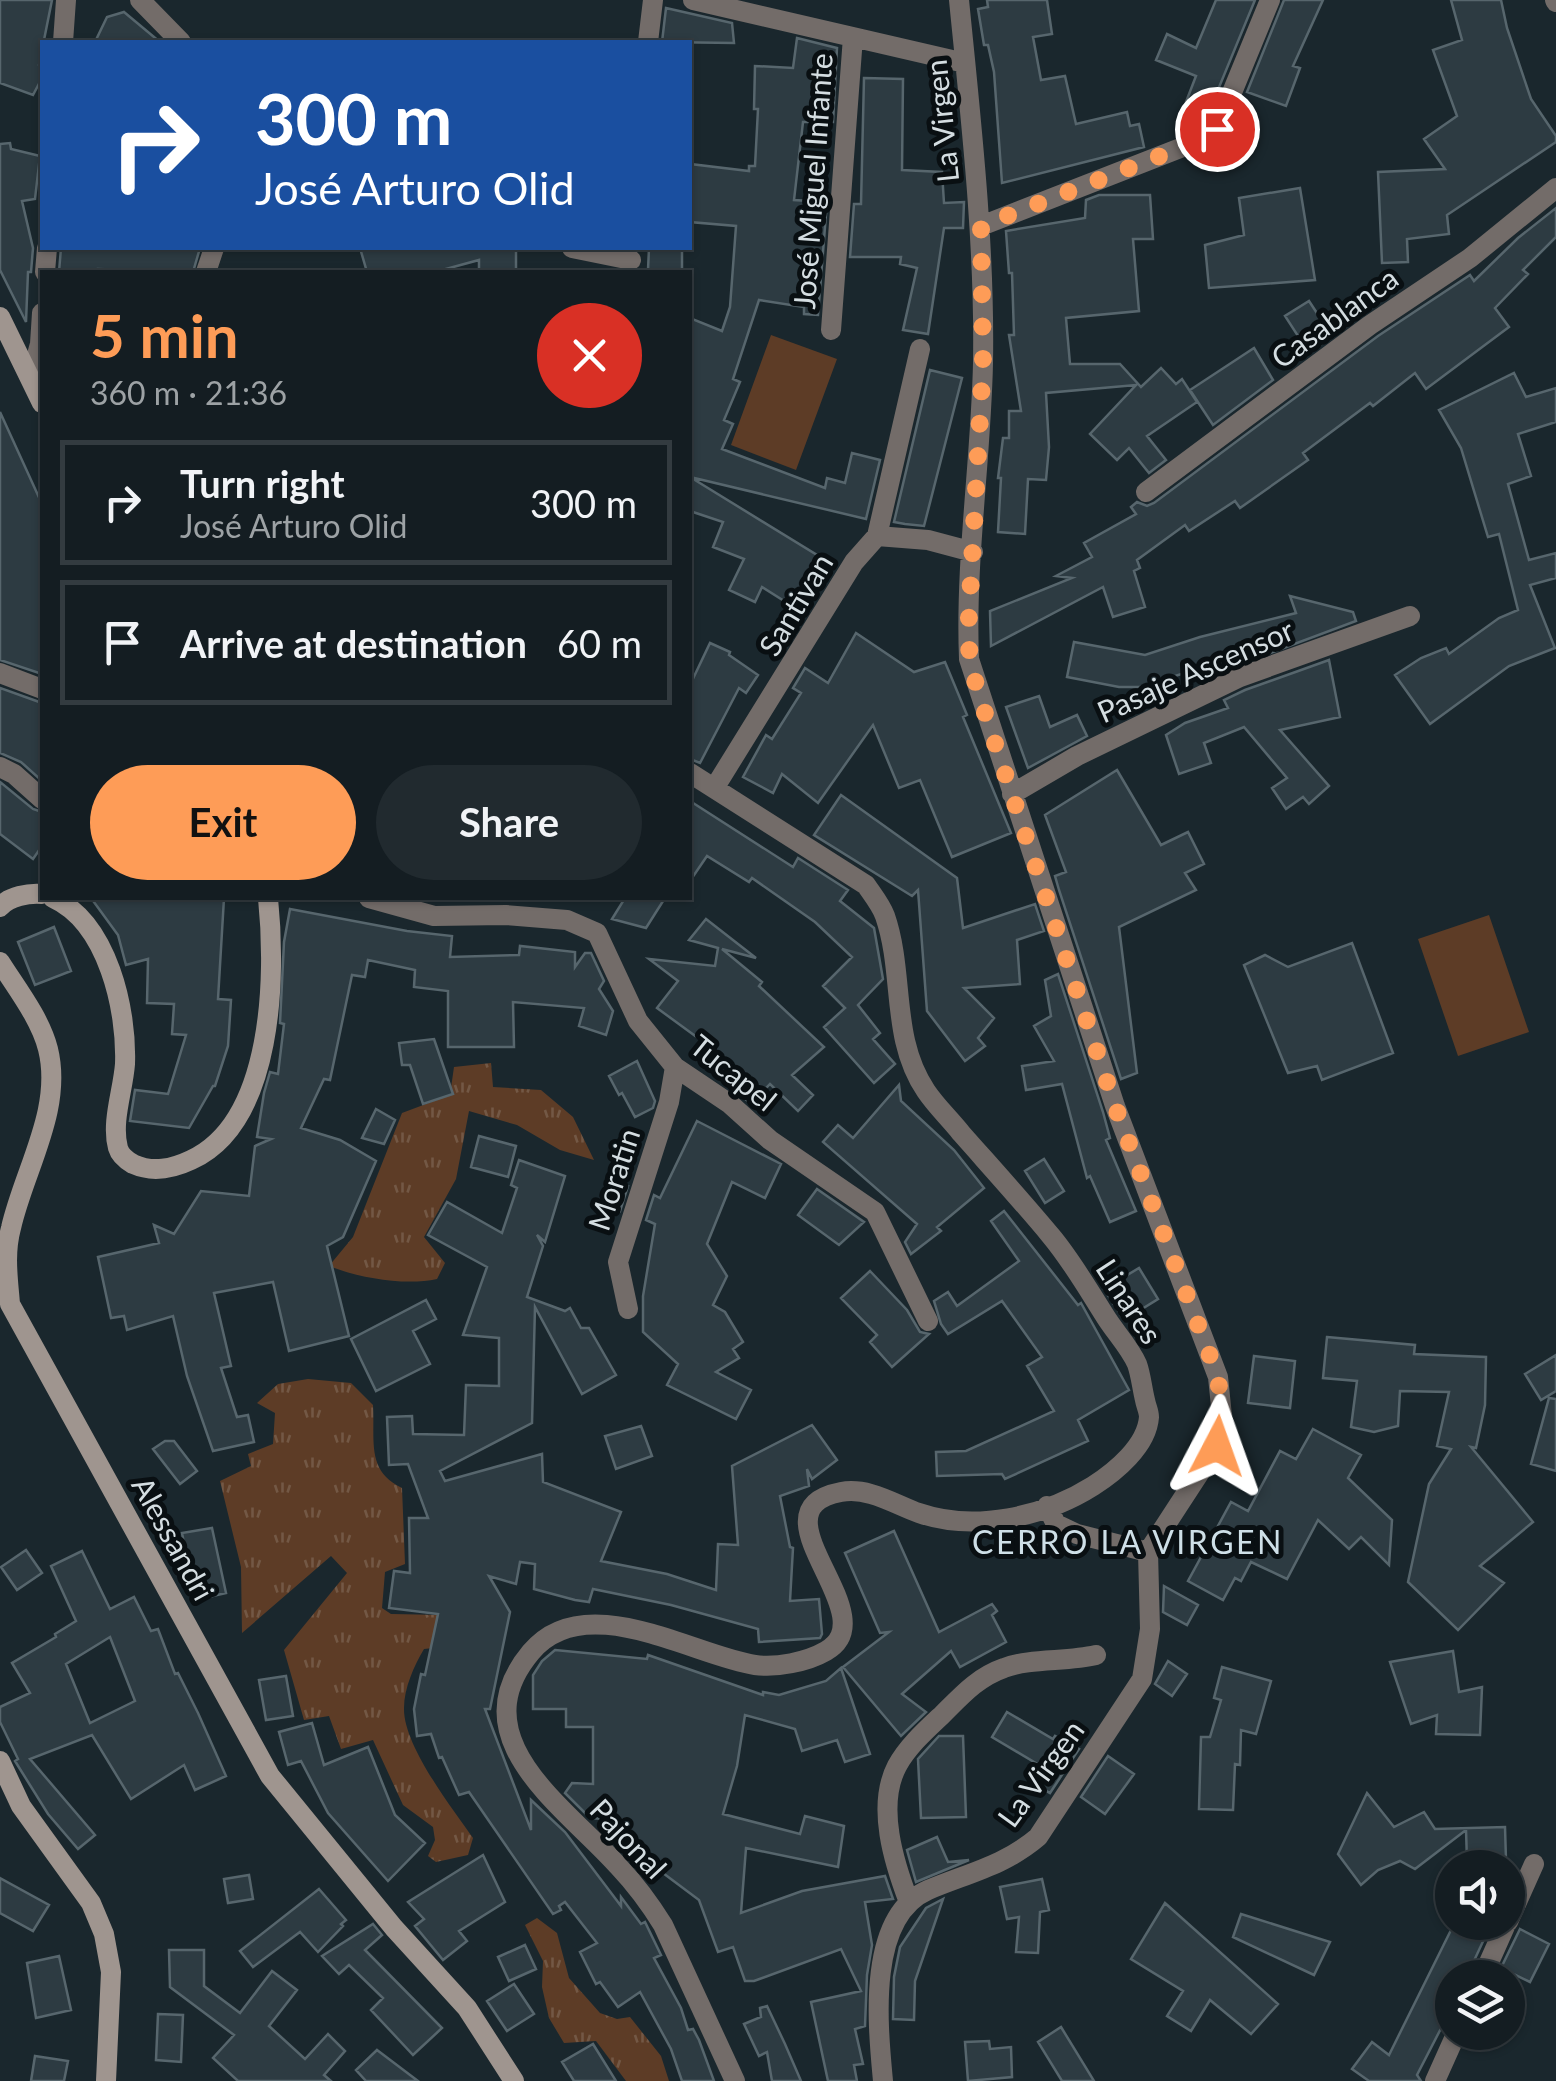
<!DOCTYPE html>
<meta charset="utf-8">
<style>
:root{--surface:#141d22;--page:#212a2f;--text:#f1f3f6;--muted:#9da2a5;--line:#333b40;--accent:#fe9c57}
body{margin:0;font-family:Lato,sans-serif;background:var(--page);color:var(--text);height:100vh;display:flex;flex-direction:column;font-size:38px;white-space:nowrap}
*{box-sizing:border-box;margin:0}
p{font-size:32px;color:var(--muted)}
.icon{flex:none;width:55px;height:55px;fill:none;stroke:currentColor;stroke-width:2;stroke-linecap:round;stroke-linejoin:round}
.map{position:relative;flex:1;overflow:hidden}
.side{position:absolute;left:40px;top:270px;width:652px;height:630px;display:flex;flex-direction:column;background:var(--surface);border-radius:0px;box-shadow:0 2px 8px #0004,0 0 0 2px var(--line)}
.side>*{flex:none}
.guide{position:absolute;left:40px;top:40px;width:652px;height:210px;border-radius:0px;box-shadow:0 2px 8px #0004,0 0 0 2px var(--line);background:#1a4fa0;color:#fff;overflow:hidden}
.controls{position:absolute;left:1435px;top:1850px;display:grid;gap:20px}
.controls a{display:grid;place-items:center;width:90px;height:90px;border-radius:50%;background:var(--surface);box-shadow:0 2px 8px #0004,0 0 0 2px var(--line);font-size:50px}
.pin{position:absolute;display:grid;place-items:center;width:85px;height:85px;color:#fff;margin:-42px;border:5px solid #fff;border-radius:50%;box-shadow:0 2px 10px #0007}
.me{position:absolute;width:110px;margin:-55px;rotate:4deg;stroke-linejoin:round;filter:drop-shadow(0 0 8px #0008)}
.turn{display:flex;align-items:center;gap:35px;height:210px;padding:0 50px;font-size:45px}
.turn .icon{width:130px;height:130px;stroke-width:2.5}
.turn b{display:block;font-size:70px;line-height:85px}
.round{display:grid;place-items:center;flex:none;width:105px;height:105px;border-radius:52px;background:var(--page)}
.overview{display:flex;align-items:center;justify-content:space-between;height:170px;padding:0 50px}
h1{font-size:60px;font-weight:700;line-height:75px;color:var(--accent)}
.primary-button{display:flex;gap:20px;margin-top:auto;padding:20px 50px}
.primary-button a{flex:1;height:115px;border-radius:60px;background:var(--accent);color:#111;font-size:40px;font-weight:700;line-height:115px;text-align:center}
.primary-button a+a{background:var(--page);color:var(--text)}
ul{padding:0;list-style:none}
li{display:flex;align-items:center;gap:30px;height:125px;margin:0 20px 15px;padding:0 30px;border:5px solid var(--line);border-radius:0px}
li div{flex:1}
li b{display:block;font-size:38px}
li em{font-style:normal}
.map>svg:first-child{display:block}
.grass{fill:url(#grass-tufts)}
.pitch{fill:#5d3c26}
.building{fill:#2d3b42;stroke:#57666d;stroke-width:2.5;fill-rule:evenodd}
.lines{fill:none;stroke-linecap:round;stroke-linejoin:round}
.street{stroke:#736c69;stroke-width:20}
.secondary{stroke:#9f958f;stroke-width:20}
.route{stroke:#fe9c57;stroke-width:18;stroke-dasharray:0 32.4}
.labels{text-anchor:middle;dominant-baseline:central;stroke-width:10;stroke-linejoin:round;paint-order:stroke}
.street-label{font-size:30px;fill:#d4dde1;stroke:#090f12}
.neighbourhood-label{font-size:32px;letter-spacing:2.5px;fill:#cedfe7;stroke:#090f12}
</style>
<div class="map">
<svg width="1556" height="2081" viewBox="0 0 1556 2081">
<defs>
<pattern id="grass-tufts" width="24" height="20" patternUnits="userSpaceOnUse" patternTransform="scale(2.5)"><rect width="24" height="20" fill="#5d3c26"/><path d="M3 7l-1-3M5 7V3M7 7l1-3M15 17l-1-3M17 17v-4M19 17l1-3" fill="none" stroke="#735845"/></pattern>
</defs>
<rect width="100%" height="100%" fill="#1a272d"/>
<path class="grass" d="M491,1063L493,1087L541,1090L573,1117L594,1160L560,1150L517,1125L469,1111L456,1179L424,1237L445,1263L437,1279C405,1286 359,1278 329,1266L353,1237L402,1113L450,1095L454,1067Z
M308,1379L351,1383L373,1405C375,1441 366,1471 402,1488L405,1564L385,1572L382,1608L391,1614L442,1615V1647L424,1649C414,1666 404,1688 404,1708C403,1745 452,1808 473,1838L468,1855L436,1862L428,1856L435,1840L433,1827L403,1805L373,1740L341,1749L329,1716L304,1720L284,1650L347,1573L331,1556L242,1633L241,1567L220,1481L251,1466L248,1454L273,1444L275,1413L257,1403L278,1384Z
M537,1918L557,1933L569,1978L600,2013L617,2019L630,2017L661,2056L669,2081H626L596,2041L564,2043L549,2018L542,1987L543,1961L525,1925Z"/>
<path class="pitch" d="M771,335L837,359L796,470L731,445Z
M1489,915L1529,1032L1458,1056L1418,939Z"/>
<path class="building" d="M0,0H52L39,65L42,67V78L33,95L0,83Z
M987,0H1047L1052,34L1033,37L1041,80L1065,76L1076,124L1127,112L1130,126L1139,124L1144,147L1002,183L994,72L988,45H984L978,9L988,7Z
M1216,0H1255L1208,114L1186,102L1196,76L1156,60L1167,34L1196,48Z
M1284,0H1323L1293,66L1300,68L1286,106L1247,92Z
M1451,0H1501L1507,28L1531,99L1556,136V142L1447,215L1449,234L1407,239L1408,262L1382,263L1378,172L1445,169L1424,139L1457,116L1433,50L1462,40Z
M666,8L732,23L734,43L662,42Z
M124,12L160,42H95L107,17Z
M797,38L837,48L833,122H803L794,200L827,202L818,315L804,314V307L759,300L733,379L740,382L724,420L733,424L722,449L825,488L827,478L845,483L852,453L880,460L866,519L690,477V318L722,331L730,307L736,226L690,222V164L749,171V166H755L758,109H754L755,66L793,68Z
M864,78L903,79L902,170L942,172L944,203L964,202L963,228H944L928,334L903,330L917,268L900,264L901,257H850L854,204H861Z
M10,143L11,149L40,156L35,199L22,201L33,248L31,272H28L26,322L0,270V144Z
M1300,188L1315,280L1209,288L1205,245L1244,235L1239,198Z
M1099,195H1150L1153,239H1133L1139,311L1066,318L1070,364H1120L1141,387L1161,368L1176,384L1182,379L1197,402L1147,436L1166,460L1149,473L1129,448L1117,460L1090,434L1136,385L1046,393L1049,447L1046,480L1028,479L1025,534L998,532L1001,478H998L1003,438H1009V411H1021L1009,335H1014L1012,273H1009L1006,231L1085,218L1086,200Z
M1556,208V237L1523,270L1528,274L1495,308L1509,327L1426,389L1415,373L1373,406L1370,403L1303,453L1308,460L1240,508L1235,501L1189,531L1185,525L1137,560L1140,568L1134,571L1145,607L1113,617L1103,587L991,646L990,611L1072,578L1056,576L1092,557L1084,543L1136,514L1131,507L1137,502L1147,506L1154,503L1378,336L1470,275L1474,281L1518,238Z
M61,248H200L193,272L98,269V272H59Z
M360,248H516V272H479V260L435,272H367Z
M649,248H682V272L648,270Z
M1309,301L1332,336L1309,353L1285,316Z
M1254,348L1273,380L1213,425L1190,390Z
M930,370L962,378L924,526L905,524L894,522Z
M1514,373L1526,397L1556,388V422L1518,434L1531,476L1508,484L1529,560L1556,553V578L1530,585L1555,648L1509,666L1430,724L1395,675L1421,658L1446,648L1449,654L1499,618L1518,610L1499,534L1488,537L1461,448L1439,410Z
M0,412L42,504V674L0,660Z
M690,477L830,563L800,611L762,587L755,602L729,590L744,559L713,547L723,522L690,511Z
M1290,596L1353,612L1356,621L1214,674L1210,665L1140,687H1119L1067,677L1074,642L1145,655L1200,637L1296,613Z
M856,633L914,672L945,662L967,715L963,717L1011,833L952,857L920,780L899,788L873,725L818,803L782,774L773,793L743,777L766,735L772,739L801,693L793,688L805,668L828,683Z
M710,643L730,652L729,655L758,675L746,693L739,688L700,763L690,759V685Z
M1329,660L1340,717L1280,730L1329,786L1309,804L1303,797L1286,809L1272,788L1287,778L1244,727L1204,743L1211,763L1179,774L1166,735L1185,723L1228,708L1224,700L1245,690Z
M0,688L42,703V781L21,762L0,753Z
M1039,696L1050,727L1077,715L1087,736L1028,768L1006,707Z
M1117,770L1161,845L1188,832L1204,864L1185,873L1196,890L1119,927L1137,1073L1121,1079L1059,890L1055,876L1066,872L1045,815Z
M0,782L33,809L42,812V846L33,859L0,834Z
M841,795L957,878L963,928L1035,904L1044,931L1017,940L1020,984L964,988L994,1018L978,1038L985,1046L965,1061L927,1011L918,890L912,896L814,835Z
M690,801L793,867L798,858L848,890L840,901L874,928L883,979L858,1005L880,1033L873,1039L895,1064L874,1083L824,1027L845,1008L823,986L852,957L815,922L752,878L749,882L707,856L690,881Z
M91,898H224L218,999L231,1000L228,1046L215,1086H213L189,1128L130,1121L135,1090L168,1094L186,1035L172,1034L174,1004L147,1003L148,959L126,965L118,935Z
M625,898H665L646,928L612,919Z
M290,909L407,931L452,936L450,957L519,955L520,946L575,952V967L585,953H591L604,981L599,989L613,1011L606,1035L579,1026L584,1008L513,1002L514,1047H448V991L414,987L415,970L368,960L365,977L352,975L330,1080L324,1079L301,1128L340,1140L376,1161L343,1237L327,1246L349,1336L289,1351L273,1282L214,1293L231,1366L221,1368L237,1417L248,1415L254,1442L213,1451L187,1376L173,1316L127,1330L124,1316L111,1318L98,1257L159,1243L154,1225L174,1234L201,1191L249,1196L255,1146L271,1139L257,1137L264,1093L270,1072L278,1074L284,1024L280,1023L284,942Z
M706,919L756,958L722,949L762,982L759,986L824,1047L792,1075L813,1095L798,1111L770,1084L751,1104L724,1080L735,1070L713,1049L657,1008L678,981L649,959L715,966L718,948L689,940Z
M54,927L71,971L35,985L18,942Z
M1352,943L1393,1053L1322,1080L1317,1066L1288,1073L1244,965L1265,955L1288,967Z
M1058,974L1103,1112L1110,1138L1106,1140L1136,1211L1110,1222L1090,1176L1087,1178L1062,1084L1026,1090L1022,1066L1054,1061L1034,1026L1051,1016L1045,980Z
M434,1039L453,1094L423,1104L410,1065H402L399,1043Z
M637,1061L655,1101L653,1108L635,1117L622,1093L619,1095L609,1076Z
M899,1085L901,1101L954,1150L984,1188L937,1227L941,1231L911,1254L905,1242L917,1224L823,1142L838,1125L853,1138Z
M376,1109L395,1120L384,1144L362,1138Z
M697,1121L781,1164L765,1198L732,1182L707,1244L727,1276L713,1305L725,1312L743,1342L733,1349L739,1358L716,1372L751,1390L736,1419L667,1385L678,1364L643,1332V1296L655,1224L646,1220L654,1195L660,1198Z
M479,1136L516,1146L508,1177L471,1167Z
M1044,1159L1064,1191L1045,1203L1025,1171Z
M519,1160L565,1176L545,1242L537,1235L543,1246L527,1297L565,1311L570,1308L581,1328H589L616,1375L582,1394L535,1307L532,1423L440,1471L445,1481L542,1454L543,1482L621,1512L601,1561L667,1574L716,1590L718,1544L738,1545L732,1466L812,1425L837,1460L812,1479L807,1469L809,1486L780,1496L790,1547L793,1548L790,1601L819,1599L822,1634L820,1638L759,1642L758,1629L671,1605L593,1589L589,1602L575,1600L534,1589L535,1564L520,1562L516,1584L489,1576L510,1612L490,1709H485L531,1830V1800L565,1832L621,1906V1897L641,1924L645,1922L661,1955L654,1958L681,2008L688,2030L693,2029L699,2040L714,2081H682L671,2049L640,1992L618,2007L600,1982L596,1984L580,1952L597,1943L565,1902L559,1906L561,1910L553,1914L469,1792L459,1795L442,1757L439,1758L431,1734L417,1736L414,1709L421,1674L425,1675L438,1614L389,1608L394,1571L410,1573L409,1518H428L408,1464L389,1465L387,1417L412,1416L413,1434L464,1435L466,1385L499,1386V1338L463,1335L487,1267L428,1235L447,1202L502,1233L517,1188L511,1185Z
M608,1179L628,1186L620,1211L599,1203Z
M817,1189L864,1222L839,1245L798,1215Z
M1004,1211L1078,1305L1081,1303L1129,1390L1078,1420L1088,1441L1005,1479L1002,1474L937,1476L936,1452L966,1451L1054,1411L1027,1366L1042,1357L1002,1301L948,1334L941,1324L934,1301L948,1292L957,1306L1019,1261L991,1221Z
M1139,1268L1158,1299L1124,1320L1104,1289Z
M870,1271L907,1310L920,1332L929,1334L892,1367L870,1342L877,1335L841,1298Z
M426,1300L436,1319L413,1331L430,1364L376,1391L351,1339Z
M1327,1337L1415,1345L1414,1354L1486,1357L1485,1405L1476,1448L1471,1447L1533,1522L1480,1566L1504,1583L1458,1630L1408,1582L1429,1484L1451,1449L1437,1446L1449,1392L1400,1391L1398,1426L1374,1432L1351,1427L1357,1381L1323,1378Z
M1556,1355V1391L1541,1400L1525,1374Z
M1254,1356L1295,1361L1290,1408L1248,1403Z
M1549,1398L1556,1399V1471L1531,1464Z
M641,1426L652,1456L616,1469L605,1436Z
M1313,1429L1361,1455L1348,1478L1392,1520L1389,1565L1361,1537L1349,1549L1318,1520L1287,1579L1251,1562L1241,1581L1235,1578L1223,1600L1188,1581L1231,1502L1248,1511L1280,1451L1296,1459Z
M165,1441H174L197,1471L180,1484L153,1449Z
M212,1528L226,1593L195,1600L182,1533Z
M894,1531L939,1632L992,1604L997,1611L992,1615L1006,1642L960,1667L951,1651L902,1694L926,1712L901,1736L843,1667L889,1632L880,1633L845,1553Z
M26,1550L42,1573L17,1590L1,1567Z
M82,1551L110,1609L134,1597L151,1631L158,1629L175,1674L178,1673L198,1713L226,1776L195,1790L184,1765L131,1799L92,1735L30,1759L95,1835L78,1849L48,1814L15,1761L18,1759L0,1722V1707L30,1693L12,1663L56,1637L55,1634L76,1621L51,1566ZM110,1637L135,1701L90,1723L66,1664Z
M1164,1586L1198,1605L1187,1625L1163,1612Z
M555,1650L647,1659L648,1655L763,1695V1692L779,1695L826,1681L841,1668L870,1754L845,1762L837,1740L802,1751L795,1729L745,1715L737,1766L723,1814L800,1834L805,1816L844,1826L838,1867L746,1848L741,1913L802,1891L885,1876L893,1899L865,1902L872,1945L867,1975L865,2026L855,2029L863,2064L854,2065L857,2081H828L811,2002L861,1991L841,1949L754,1981H745L733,1947L718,1952L699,1900L619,1840V1820L590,1818L565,1793L572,1783L593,1784V1727H566V1709H533V1675L542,1661Z
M1453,1651L1459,1692L1482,1687L1480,1735L1436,1734L1437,1715L1411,1724L1390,1662Z
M1168,1661L1187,1674L1172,1696L1155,1684Z
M1222,1667L1271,1681L1256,1734L1241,1730L1240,1765L1235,1764L1233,1810L1199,1809L1201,1737H1210L1221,1700L1214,1698Z
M286,1676L293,1716L266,1720L259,1680Z
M1007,1712L1053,1739L1055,1736L1079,1749L1050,1793L1030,1782L1039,1765L992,1737Z
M312,1723L324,1765L368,1747L395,1815L425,1843L388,1881L328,1813L301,1761L288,1765L279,1732Z
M939,1736H963L966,1817L921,1818L918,1759Z
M1108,1756L1134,1774L1105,1814L1081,1797Z
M1367,1793L1394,1827L1424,1812L1435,1829L1505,1827L1506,1860L1467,1861L1466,1830L1415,1869L1400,1861L1378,1870L1361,1885L1338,1854Z
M937,1837L948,1862L969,1860L916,1882L907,1850Z
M483,1855L505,1902L459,1931L467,1941L443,1960L415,1926L424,1919L408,1902Z
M249,1875L253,1899L228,1903L224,1879Z
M0,1878L49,1905L33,1931L0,1913Z
M1042,1879L1049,1910L1040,1912L1038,1953L1016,1952L1019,1917L1007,1919L1000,1887Z
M319,1889L346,1920L341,1924L343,1926L318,1952L300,1932L253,1967L240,1951Z
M943,1899L915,1981L914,2020L893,2019L894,1977L900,1947L926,1908Z
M1165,1903L1278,2004L1251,2034L1210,2000L1191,2031L1167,2016L1183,1991L1131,1959Z
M1241,1914L1330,1942L1314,1975L1233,1937Z
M1455,1922H1492L1466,1978H1452V2007L1417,2075L1421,2081H1369L1352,2069L1372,2042L1389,2055Z
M373,1924L382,1935L365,1950L442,2028L413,2055L371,2010L383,1998L349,1965L339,1974L322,1956Z
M1520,1929L1549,1944L1530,1982L1501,1968Z
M525,1945L536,1969L509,1981L498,1957Z
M169,1950H204V1986L240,2013L272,1971L297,1990L269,2026L305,2059L328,2034L345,2051L324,2075L331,2081H238L213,2058L234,2035L170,1987Z
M59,1956L71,2010L36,2018L27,1963Z
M514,1984L534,2014L507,2031L487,2001Z
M767,2006L785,2044L801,2081H772L767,2052L759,2056L744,2024L761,2017L760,2008Z
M158,2014L183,2015L181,2062L156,2060Z
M1061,2027L1094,2081H1062L1038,2042Z
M989,2041L990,2049L1011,2047L1012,2077L968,2081L965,2042Z
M593,2044L616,2081H574L562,2062Z
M377,2050L418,2081H366L356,2070Z
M35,2056L68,2061L64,2081H31Z"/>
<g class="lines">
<path class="street" d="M140,0L181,42
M693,0L965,63
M1555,0L1556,2
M63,42L66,0
M648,42L653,0
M981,226L1206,138L1217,129L1270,0
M572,248L631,260
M45,272L47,248
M206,272L214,248
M831,330L853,37
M31,377L40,344L42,313
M1146,492L1370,325L1470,258L1556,188
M877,536L920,349
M0,673L42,689
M0,767L14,774L42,799
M690,773L866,885C872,894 881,905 885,916C905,974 890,1038 926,1091C936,1106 950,1119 961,1133C991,1167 1022,1201 1051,1236C1072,1261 1089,1291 1107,1319C1116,1333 1130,1348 1137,1364C1141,1375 1142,1388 1145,1400C1146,1406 1149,1411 1149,1417C1147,1446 1115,1472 1093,1486C1044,1517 974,1532 919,1513C894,1504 869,1487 841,1492C747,1510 889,1615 826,1651C807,1662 776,1668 755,1665C694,1656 585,1587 531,1652C458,1739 566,1807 619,1867C636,1885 650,1904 663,1925L735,2081
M715,787L854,562L877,536L928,540L973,552
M1012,794L1077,756L1240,677L1410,616
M369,898L434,916L506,915L567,920L597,933L638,1021L675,1067L730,1104L770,1140L875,1212L928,1321
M628,1309L618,1262L669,1102L675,1067
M1047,1506L1056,1524L1077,1534L1148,1552
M909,1902C894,1863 876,1806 897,1766C908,1746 926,1730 943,1714C962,1695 978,1677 1004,1668C1030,1658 1067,1662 1096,1655
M1508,1922L1534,1864
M1482,1978L1507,1922
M883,2081C878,2027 866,1917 928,1890C968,1873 1004,1866 1038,1837L1142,1679L1150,1629L1148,1552L1217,1446L1222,1416L1218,1377L1115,1106L969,659C965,561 981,461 983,363C985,242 971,121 959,0
M1435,2081L1457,2032"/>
<path class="secondary" d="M0,317L42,403
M53,898C108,923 127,1010 125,1064C123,1091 111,1122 118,1148C120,1155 126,1160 133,1164C153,1173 172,1169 191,1160C274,1122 276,975 268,898
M0,907C9,896 29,893 42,894
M0,962C17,989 40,1018 48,1049C63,1110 24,1170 11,1228C4,1254 8,1279 10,1304L270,1776L394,1928L467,2008L514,2081
M0,1761L21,1806L91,1903L104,1934L111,1972L106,2081"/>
</g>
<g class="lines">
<path class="route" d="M1217,129L1206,138L981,226L983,363L968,634L970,659L977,689L1115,1106L1218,1377L1222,1416L1217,1446"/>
</g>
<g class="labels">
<g class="street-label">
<text transform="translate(941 121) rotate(-96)">La Virgen</text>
<text transform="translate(812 181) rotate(-86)">José Miguel Infante</text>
<text transform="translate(1334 317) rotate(-36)">Casablanca</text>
<text transform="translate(795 604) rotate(-59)">Santivan</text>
<text transform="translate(1195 670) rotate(-24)">Pasaje Ascensor</text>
<text transform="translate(734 1072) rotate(39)">Tucapel</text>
<text transform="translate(613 1179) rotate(-72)">Moratin</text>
<text transform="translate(1130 1301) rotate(57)">Linares</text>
<text transform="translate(174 1538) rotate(61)">Alessandri</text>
<text transform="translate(1040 1773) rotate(-54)">La Virgen</text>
<text transform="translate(629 1838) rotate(47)">Pajonal</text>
</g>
<g class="neighbourhood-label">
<text x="1128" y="1541">CERRO LA VIRGEN</text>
</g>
</g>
</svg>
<div class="controls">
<a><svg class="icon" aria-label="sound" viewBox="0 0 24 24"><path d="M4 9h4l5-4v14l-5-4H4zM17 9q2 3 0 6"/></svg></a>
<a><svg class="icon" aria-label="layers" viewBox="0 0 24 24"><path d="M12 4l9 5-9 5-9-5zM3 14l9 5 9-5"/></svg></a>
</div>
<div class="pin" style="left:1217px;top:129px;background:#d93025"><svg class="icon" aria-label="arrive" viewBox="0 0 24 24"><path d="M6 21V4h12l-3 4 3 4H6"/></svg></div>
<svg class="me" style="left:1217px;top:1446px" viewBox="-20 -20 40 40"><path d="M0-17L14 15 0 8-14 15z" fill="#fe9c57" stroke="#fff" stroke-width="4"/></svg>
<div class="guide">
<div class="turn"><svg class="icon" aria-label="right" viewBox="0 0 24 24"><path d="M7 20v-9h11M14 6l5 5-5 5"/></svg><div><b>300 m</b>José Arturo Olid</div></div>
</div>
<section class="side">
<div class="overview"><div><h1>5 min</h1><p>360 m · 21:36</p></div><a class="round" style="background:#d93025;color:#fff"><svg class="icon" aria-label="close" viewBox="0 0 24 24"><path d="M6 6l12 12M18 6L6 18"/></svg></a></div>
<ul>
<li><svg class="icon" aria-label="right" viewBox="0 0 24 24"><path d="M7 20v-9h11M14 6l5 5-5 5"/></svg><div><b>Turn right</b><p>José Arturo Olid</p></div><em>300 m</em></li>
<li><svg class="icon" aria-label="arrive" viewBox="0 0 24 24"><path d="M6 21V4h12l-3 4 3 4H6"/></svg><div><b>Arrive at destination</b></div><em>60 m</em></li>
</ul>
<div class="primary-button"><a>Exit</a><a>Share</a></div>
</section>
</div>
